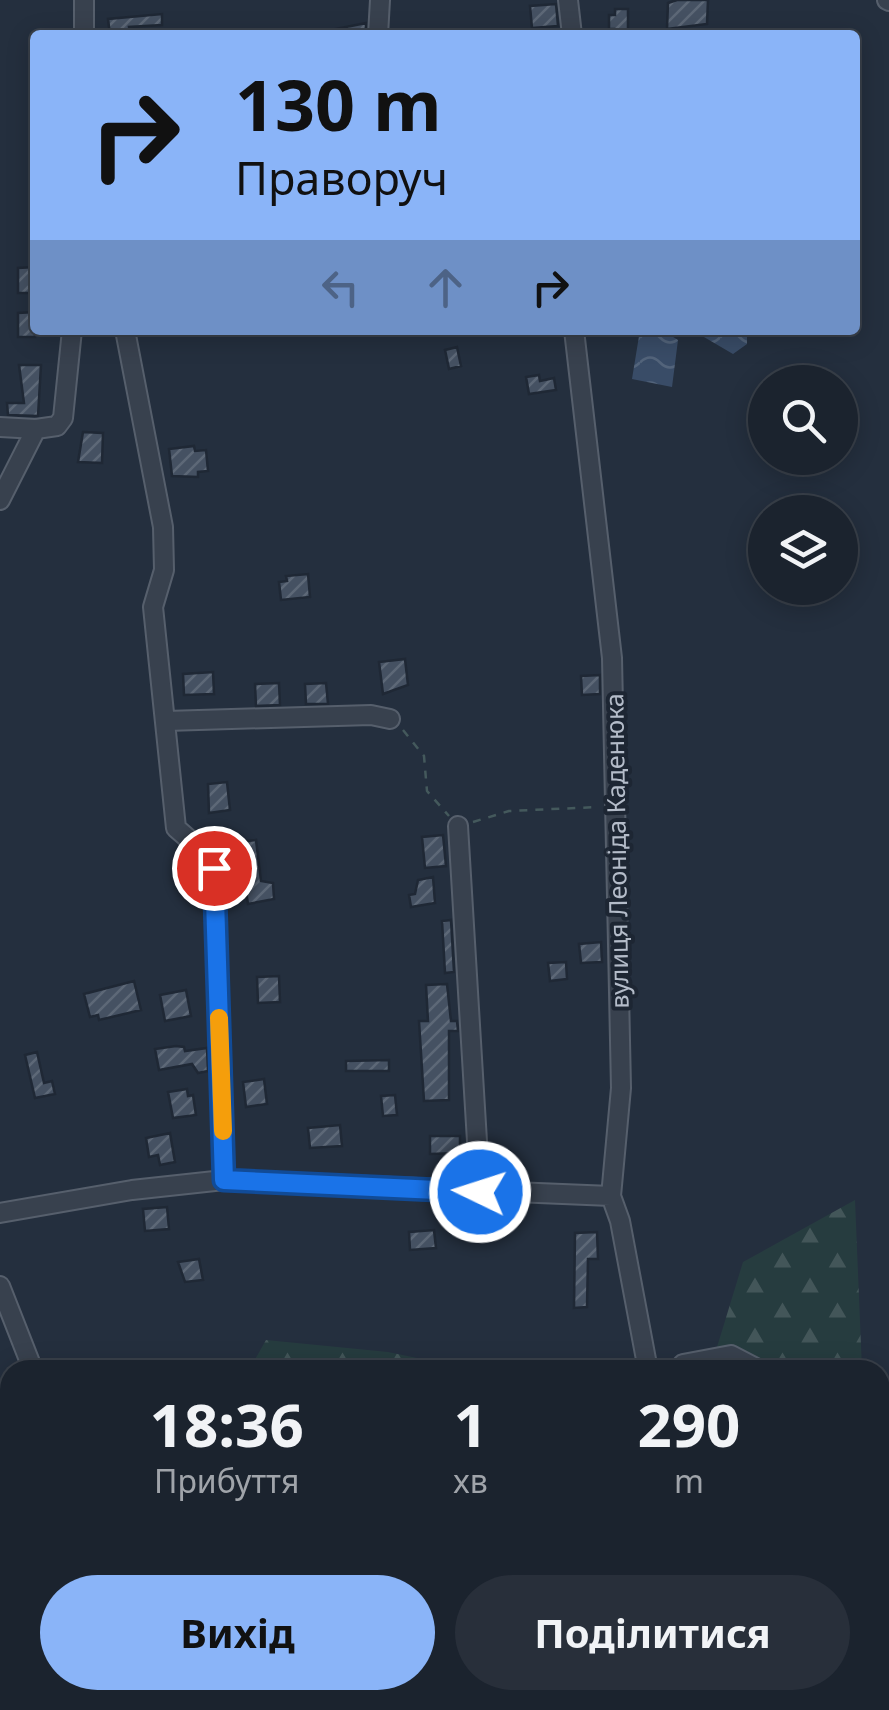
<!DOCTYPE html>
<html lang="uk">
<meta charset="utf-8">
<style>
:root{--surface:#1b232e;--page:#282f3a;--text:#f1f3f6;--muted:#a0a4aa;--line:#39404a;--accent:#8ab4f8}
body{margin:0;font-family:"Noto Sans",sans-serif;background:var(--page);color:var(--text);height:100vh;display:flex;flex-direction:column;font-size:38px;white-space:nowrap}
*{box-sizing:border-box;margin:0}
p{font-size:32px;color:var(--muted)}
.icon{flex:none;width:55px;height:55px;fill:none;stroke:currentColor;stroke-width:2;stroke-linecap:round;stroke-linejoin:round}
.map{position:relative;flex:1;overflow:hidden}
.drawer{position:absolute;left:0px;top:1360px;width:890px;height:350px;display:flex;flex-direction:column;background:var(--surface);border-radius:30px 30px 0 0;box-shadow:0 5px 25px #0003,0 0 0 2px var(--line)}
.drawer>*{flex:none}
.hud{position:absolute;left:30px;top:30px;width:830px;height:305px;border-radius:10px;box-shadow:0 5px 25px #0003,0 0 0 2px var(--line);background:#8ab4f8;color:#111;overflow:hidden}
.controls{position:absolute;left:748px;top:365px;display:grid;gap:20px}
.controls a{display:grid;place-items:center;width:110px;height:110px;border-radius:50%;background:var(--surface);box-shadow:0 5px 25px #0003,0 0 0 2px var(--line);font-size:50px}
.pin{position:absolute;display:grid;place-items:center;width:85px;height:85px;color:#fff;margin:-42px;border:5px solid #fff;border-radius:50%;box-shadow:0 2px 10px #0007}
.me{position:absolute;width:110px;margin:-55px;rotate:274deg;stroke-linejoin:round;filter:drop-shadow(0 0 8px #0008)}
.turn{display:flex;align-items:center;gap:35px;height:210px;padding:0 40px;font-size:45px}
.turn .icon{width:130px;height:130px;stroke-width:2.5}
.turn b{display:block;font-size:70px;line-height:85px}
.lanes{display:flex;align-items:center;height:95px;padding:0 40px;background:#0003;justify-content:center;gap:50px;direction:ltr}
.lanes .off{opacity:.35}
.eta{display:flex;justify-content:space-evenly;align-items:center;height:170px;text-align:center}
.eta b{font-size:60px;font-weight:700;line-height:70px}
.action{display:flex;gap:20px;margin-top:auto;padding:20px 40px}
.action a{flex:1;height:115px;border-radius:60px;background:var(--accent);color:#111;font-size:40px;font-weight:700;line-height:115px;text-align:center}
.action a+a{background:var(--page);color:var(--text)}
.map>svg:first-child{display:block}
.forest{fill:url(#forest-firs)}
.water{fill:url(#water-waves)}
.building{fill:url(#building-hatch);stroke:#1f2835;stroke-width:2.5}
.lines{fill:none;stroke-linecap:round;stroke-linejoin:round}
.minor-casing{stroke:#565f6c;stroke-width:22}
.path{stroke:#44595c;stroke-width:2.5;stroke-dasharray:8 8;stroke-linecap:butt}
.minor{stroke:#38414e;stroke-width:18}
.route-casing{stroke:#114b97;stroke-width:25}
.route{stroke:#1a73e8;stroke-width:18}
.slow{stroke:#f59e0b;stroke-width:18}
.labels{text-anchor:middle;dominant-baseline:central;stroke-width:8;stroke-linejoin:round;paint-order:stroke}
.street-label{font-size:25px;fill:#b4bcc9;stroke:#1d2633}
</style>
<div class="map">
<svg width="889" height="1710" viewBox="0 0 889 1710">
<defs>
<pattern id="forest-firs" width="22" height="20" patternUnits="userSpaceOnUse" patternTransform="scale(2.5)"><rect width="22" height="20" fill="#263c3f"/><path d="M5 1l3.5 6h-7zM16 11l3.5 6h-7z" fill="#435659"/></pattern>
<pattern id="water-waves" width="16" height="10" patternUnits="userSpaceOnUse" patternTransform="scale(2.5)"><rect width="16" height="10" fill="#394c67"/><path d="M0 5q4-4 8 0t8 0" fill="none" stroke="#53647b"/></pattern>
<pattern id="building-hatch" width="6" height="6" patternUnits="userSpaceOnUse" patternTransform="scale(2.5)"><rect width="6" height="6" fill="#455162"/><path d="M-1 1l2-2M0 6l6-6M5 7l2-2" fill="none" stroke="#5d6877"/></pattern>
</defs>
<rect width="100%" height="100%" fill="#242f3e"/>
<path class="forest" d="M855,1200L862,1370H710L743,1262Z
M266,1340L388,1352L474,1370H249Z
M880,1506L889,1509V1710H335L323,1700H880Z"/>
<path class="water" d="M640,330H662L678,340L672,387L632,379Z
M692,330H747V344L733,354Z"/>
<path class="building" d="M677,0H708L707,24L667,29L668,3Z
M556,4L558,26L532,28L530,6Z
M615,9H628V35H614V29H609V15H615Z
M162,14V25L129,27L130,35H110L108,19Z
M366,23V33L332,35L331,30Z
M35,267V293H18V268Z
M35,312V337H18V313Z
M457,347L461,366L449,369L445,350Z
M19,365H41L38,416L8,415L7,403H24Z
M539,375L540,381L554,378L556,390L529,394L526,377Z
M83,432L103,433L102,463L78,462Z
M194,446L195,451L206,450L208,471L198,472V477L172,476L169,449Z
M308,574L310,597L281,600L279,582L287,581L286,576Z
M405,659L408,685L383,694L379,662Z
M213,672L214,694L184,695L183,674Z
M600,675V694L582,695L581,676Z
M279,683L280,705L256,706L255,684Z
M326,683L328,704H306L305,684Z
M227,782L230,810L209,813L208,784Z
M443,835L446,866L425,868L422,837Z
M256,840L261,881L273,883L274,899L248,904L238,842Z
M433,877L435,903L411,907L409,895L415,894L418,880Z
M451,920L454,972L445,973L442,921Z
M601,942L602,962L581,963L579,944Z
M566,962L567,979L550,981L548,963Z
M279,976L280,1002L258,1003L257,977Z
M134,981L141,1010L99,1020L98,1015L90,1017L84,994Z
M447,984L451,1021H457L458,1031H449V1100L424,1101L419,1021H428L426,985Z
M186,990L191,1016L165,1021L160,995Z
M176,1046L184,1047L185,1051L207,1048L208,1071L198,1073L192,1064L159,1070L155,1049Z
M37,1052L44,1083L52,1081L55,1094L35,1098L25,1055Z
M389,1060V1071H346V1061Z
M264,1079L267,1104L246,1107L243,1082Z
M187,1089L188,1096L193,1095L196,1115L173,1118L168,1092Z
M395,1095L397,1115L383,1116L381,1096Z
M340,1125L342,1146L310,1148L308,1128Z
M170,1133L175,1162L160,1165L158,1155L149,1157L146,1138Z
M430,1136H460V1153L430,1154Z
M167,1207L169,1229L145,1231L143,1209Z
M434,1230L436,1248L410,1250L409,1232Z
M597,1232L598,1259H588L587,1307L574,1308L575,1233Z
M199,1259L203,1280L185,1282L178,1262Z"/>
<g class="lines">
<g class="minor-casing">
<path id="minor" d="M568,0L572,35
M887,0L889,1
M84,35V0
M378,35L380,0
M125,330L163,527L164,570L153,607L176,828L207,855L214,868L224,1180
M574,330L612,658L621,1088L611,1196L620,1221L648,1370
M0,427L36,429
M0,500L36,429L57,426L63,418L72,330
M166,721L371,715L390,719
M458,826L480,1191
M0,1213L132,1190L224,1180L611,1196
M0,1286L33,1370
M678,1370L683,1364L731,1355L760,1370
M880,1472L889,1477
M237,1700L244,1710
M274,1700L284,1710
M520,1710L539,1700"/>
</g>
<path class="path" d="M403,730L424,756L427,791L449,816
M473,822L509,811L598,807"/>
<use href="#minor" class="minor"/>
</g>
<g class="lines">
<g class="route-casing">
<path id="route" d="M214,868L224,1180L480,1192"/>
</g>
<use href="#route" class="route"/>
<path class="slow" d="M219,1018L223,1131"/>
</g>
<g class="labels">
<g class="street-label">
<text transform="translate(616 851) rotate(-91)">вулиця Леоніда Каденюка</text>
</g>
</g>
</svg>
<div class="controls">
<a><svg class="icon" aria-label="search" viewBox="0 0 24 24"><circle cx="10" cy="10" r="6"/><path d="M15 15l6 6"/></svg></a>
<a><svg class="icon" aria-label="layers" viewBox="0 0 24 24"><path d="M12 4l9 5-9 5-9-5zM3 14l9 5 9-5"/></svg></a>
</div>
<div class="pin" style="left:214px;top:868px;background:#d93025"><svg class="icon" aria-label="arrive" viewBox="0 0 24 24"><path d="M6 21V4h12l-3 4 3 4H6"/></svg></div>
<svg class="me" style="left:480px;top:1192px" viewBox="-20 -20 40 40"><circle r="17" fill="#1a73e8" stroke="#fff" stroke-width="3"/><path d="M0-11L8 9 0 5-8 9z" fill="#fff"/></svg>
<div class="hud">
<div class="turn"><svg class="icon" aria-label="right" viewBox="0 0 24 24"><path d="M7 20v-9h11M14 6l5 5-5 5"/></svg><div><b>130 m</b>Праворуч</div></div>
<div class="lanes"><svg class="icon off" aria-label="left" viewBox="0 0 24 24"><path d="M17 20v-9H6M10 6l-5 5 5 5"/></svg><svg class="icon off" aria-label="ahead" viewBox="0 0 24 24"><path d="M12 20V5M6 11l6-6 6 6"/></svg><svg class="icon" aria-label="right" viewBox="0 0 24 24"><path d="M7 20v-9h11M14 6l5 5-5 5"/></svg></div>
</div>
<section class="drawer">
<div class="eta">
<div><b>18:36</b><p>Прибуття</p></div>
<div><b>1</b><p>хв</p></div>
<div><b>290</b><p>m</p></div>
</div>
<div class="action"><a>Вихід</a><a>Поділитися</a></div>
</section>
</div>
